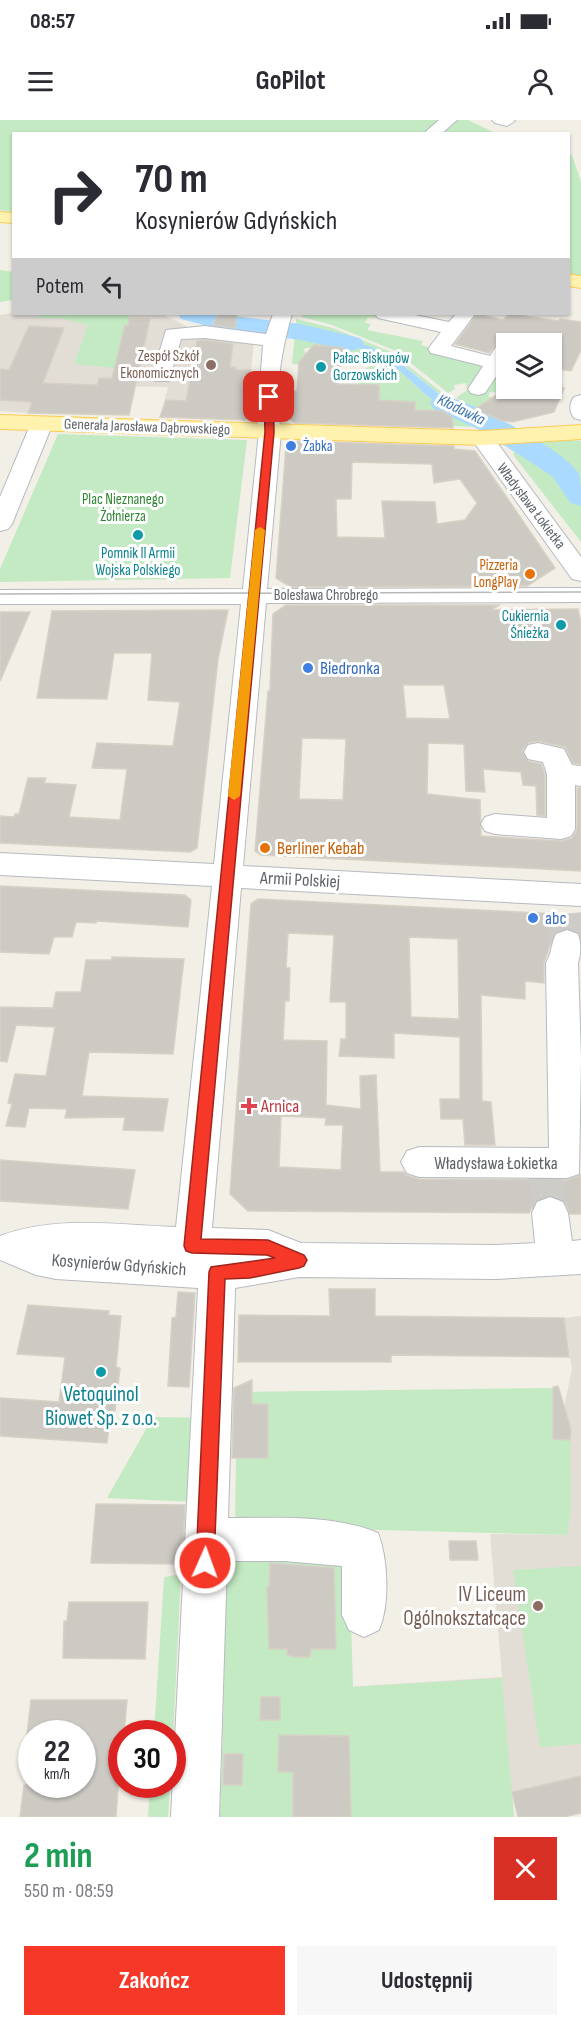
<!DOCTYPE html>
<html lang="pl">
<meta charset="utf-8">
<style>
:root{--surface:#fff;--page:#f7f7f7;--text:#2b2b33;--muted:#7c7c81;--accent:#f63829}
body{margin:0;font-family:"Sofia Sans Condensed",sans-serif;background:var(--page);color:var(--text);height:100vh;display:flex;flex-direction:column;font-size:22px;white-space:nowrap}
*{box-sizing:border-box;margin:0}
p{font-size:20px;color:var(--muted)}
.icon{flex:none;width:33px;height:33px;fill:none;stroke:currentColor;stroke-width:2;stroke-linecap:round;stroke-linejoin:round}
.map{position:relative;height:1697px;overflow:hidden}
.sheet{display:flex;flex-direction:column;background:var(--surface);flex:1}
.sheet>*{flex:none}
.banner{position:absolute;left:12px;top:12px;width:558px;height:183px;border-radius:0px;box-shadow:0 2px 4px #0004;background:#fff;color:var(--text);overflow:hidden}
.fabs{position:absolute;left:496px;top:213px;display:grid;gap:12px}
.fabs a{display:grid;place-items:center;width:66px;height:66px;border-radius:0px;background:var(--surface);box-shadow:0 2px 4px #0004;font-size:30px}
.speed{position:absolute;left:18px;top:1600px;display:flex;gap:12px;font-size:30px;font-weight:700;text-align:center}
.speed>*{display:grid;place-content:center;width:78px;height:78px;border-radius:50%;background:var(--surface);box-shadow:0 2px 4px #0004;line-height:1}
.speed small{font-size:15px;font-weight:400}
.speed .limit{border:9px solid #d22;background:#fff;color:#111}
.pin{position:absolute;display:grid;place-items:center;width:51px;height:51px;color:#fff;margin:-26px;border-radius:12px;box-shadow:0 3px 9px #0006}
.me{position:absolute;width:66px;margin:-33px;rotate:2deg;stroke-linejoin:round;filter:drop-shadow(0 0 4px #0008)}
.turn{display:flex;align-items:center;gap:21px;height:126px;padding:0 24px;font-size:27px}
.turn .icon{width:78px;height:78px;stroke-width:2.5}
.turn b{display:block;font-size:42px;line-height:51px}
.then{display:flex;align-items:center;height:57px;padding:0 24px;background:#0003;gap:12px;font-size:22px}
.round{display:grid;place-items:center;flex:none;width:63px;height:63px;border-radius:0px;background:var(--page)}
.headline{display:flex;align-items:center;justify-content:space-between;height:102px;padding:0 24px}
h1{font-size:36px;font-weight:700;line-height:45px;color:#1e9e55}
.button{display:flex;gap:12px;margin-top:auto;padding:12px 24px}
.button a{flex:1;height:69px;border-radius:0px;background:var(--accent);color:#fff;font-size:24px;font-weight:700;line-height:69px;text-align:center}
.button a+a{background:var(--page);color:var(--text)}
.status{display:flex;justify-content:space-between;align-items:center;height:42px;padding:0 30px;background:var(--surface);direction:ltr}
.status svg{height:16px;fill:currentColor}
header{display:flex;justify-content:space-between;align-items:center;height:78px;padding:0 24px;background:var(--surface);font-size:27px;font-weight:700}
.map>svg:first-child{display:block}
.education{fill:#e2ded6}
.green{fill:#c3eac3}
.water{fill:#aadaff}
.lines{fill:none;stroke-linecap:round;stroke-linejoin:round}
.river{fill:#aadaff;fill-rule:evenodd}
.building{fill:#cdcac4;stroke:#d7d1c5;stroke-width:1.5;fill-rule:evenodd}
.minor-tunnel{stroke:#cdccc8;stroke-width:34;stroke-dasharray:34 17;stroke-linecap:butt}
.minor-casing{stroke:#b7babf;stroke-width:2}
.major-casing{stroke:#fccc56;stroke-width:2}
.minor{fill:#fff;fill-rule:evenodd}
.major{fill:#fff2af;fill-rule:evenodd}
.tram{stroke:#b6b7b8;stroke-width:1.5}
.route{fill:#f63829;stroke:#a0241b;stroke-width:1.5}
.slow{fill:#f59e0b}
.education-dot{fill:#8d6e63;stroke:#fff;stroke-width:2}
.culture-dot{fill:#0f9aa8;stroke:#fff;stroke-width:2}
.shop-dot{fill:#3f7fe0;stroke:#fff;stroke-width:2}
.food-dot{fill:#e8710a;stroke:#fff;stroke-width:2}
.health-dot{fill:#e0444e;stroke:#fff;stroke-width:2}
.labels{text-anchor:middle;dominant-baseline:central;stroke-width:6;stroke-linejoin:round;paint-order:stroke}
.far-education-label{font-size:15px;fill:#785e54;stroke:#fff;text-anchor:end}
.far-culture-label{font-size:15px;fill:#0d838f;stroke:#fff;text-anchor:start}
.far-street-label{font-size:15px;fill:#5e6369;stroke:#fff}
.far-shop-label{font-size:15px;fill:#366cbe;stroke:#fff;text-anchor:start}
.far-park-label{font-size:15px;fill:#2f8732;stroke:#fff}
.far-food-label{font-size:15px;fill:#c56008;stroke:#fff;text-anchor:end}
.far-water-label{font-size:16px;font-style:italic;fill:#3b74b1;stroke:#fff}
.shop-label{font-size:18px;fill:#366cbe;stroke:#fff;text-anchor:start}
.food-label{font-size:18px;fill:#c56008;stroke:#fff;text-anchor:start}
.street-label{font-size:18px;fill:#5e6369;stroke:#fff}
.health-label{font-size:18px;fill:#be3a42;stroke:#fff;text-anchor:start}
.near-culture-label{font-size:21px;fill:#0d838f;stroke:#fff}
.near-education-label{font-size:21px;fill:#785e54;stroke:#fff;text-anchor:end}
</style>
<div class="status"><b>08:57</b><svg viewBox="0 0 49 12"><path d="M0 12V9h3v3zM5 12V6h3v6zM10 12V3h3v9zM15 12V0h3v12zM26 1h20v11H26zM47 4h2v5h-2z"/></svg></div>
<header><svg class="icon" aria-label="menu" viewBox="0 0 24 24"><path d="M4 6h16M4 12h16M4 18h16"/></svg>GoPilot<svg class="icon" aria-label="person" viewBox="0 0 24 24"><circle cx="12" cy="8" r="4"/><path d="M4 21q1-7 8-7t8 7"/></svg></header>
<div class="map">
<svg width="581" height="1697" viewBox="0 0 581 1697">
<rect width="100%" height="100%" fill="#f2efe7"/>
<path class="education" d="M13,193L162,194L196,211L254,221L246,298L241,300L160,297L168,267L110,266L112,258H99L97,265L33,279L28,293L0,291V195Z
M581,1196V1656L512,1672L514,1697H220L223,1623L300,1570L502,1557L490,1414L567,1415L564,1287L572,1249L564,1198Z"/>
<path class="green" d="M0,0H468L495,13L14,14L13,92L0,90Z
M572,35L581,62V157L569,155L568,36Z
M0,150L13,152V180L0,182Z
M40,194H130L115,248L74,244L88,205L60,198H38Z
M303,194H378L375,198L368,197L365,203L371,204L367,210L423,221L421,225L482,243L489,257L507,261V268L519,274L490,272L488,276L494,278L475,289L456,278L467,270L466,263L454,265L455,269L448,273L396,231L332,205L302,197Z
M296,199L333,208L389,231L458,285L505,304L499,305L452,284L401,243L366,225L296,207Z
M295,213L369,231L388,240L426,275L481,307L453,306L452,297L445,292L412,290L415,288V282H403L390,290L358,265L357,259L360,251L376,244L365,238L341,241L339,228L336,226L306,228L303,229L306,233L304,237L305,245L292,244Z
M58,314L247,320L230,458L0,462V449Z
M570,320L581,321V367L553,332L536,322Z
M524,329L560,356L581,384V422L514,336L513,333Z
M553,1268V1318L570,1320L571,1388L567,1415L235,1406L237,1272Z
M153,1297L210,1298L214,1383L107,1378Z
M225,1433L349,1436L353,1567L502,1558L514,1697H220L224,1575Z
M581,1446V1624L540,1627L513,1450Z
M181,1454L173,1620L172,1614H154L164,1457Z
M150,1665H170L168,1697H148Z"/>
<path class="water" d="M183,194H197L220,201L265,205L263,211C234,209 209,206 183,194Z
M298,207L366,225L390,235L452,284L499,305L481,307L446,289L426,275L388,240L369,231L296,213Z
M524,329L553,332L581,367V384L560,356Z"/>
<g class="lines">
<path class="river" d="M178,194H216L301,204L360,218L364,223L360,228L351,231L301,220L222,210L181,199Z
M443,275C472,282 564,329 579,354C581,361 581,376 581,386L571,383L552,356L482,311L434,289L430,283L434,277Z"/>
</g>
<path class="building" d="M218,194H237L235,208L213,205Z
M477,194L503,200L509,194L559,201L560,199L581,202V230L571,251L552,248V224L498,222L489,233L455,224Z
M129,199H150L129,295L28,293L32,282L0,280V249L9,250L29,206L64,208L43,263L97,265L99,258H112L125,205L128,206Z
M205,220L233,224L230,247H236V250H251L246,300L160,297L166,280L186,281L197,221Z
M314,225L343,228L338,264L379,265V280L415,282V290L443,291L452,297L453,308L295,303L288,298L290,271H297L299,242Z
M507,268H564L554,292L512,302L500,300L475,289Z
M298,321L454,326V329L475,331L555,448L527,466L291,467L276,458L286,326ZM352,342L432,344L434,363L460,359L477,383L465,400L437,404L435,382L382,381L385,418L337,417L336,379H351Z
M286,485H499L491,490L578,489L581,503V644L573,643L565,627L538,621L528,623L522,631L528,641L541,644L545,654V696L537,695L536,666L523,665L521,652L483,649L485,672L466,671L464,624L428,623L427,674L480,680L481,716L561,721L572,718L577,710V668H581V751L261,735L255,731L268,571H270L273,494ZM403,565H444L450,599L406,598ZM302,618L346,619L343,680L299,679Z
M228,490L218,539L197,728L190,732L0,723V696L14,697L15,694H19L28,658H46L44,663L76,665L69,697L120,700L127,649L92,648L97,623L173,626L180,582L148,580L152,533H114L107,579L37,578L52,491Z
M0,492H30L0,561Z
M0,766L185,775L191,780L188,807L96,801V803L76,802L72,817H54L49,834L0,832Z
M258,779L581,795V816L579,812L568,808L554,813L544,843V863L525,861V879L481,875L482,981L491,982L495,1025H465L463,999H441L440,979H460V917L394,913V938L339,936L341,919H346V882H330L334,815L288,813L286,848H290L289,881H285L283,920L327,921L326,985L361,989L360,956L376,955L380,1052H404L406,1055L419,1059L567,1060L581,1055V1094H570L565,1081L551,1075L536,1080L529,1093L248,1091L230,1074L251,784ZM409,817L458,819L459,899L411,897ZM281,996L326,998L325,1005H343L341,1050L279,1047Z
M112,837L184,839L173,934L89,932L82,976L168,979L163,1011L123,1010L125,997L65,998L67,989L29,988L25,1007L6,1006L12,984L8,983L15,954L46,956L55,907L16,905L7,942L0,941V887L53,888L56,872H81L86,840H112Z
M0,1040L135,1050L128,1089L0,1081Z
M329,1169H375V1196L564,1198L569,1237L391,1235V1242H238L239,1195L330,1196Z
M178,1172L195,1173L189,1267L168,1266L172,1198L176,1197Z
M28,1185L109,1191L108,1195L121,1196L116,1247L120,1248L115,1291H111L107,1323L0,1316V1278L59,1282L65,1237L17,1234Z
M252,1260V1284H268V1338H232L234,1268Z
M558,1266L571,1309L570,1320L553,1319V1267Z
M96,1384L185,1385L182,1444L91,1443Z
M449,1421H476L478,1440H450Z
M270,1443L334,1448L336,1529H311L310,1537H294L287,1535V1529H269L267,1467H269Z
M69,1482H148L145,1539L63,1538L64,1501H67Z
M261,1577H280V1600H260Z
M31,1580H127L124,1614H122L116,1697H20L24,1665H82V1614H27Z
M279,1615L349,1616L351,1697H293V1652H278Z
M224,1634H243L242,1665H223Z
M581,1656V1693L564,1697H518L512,1672Z"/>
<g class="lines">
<path class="minor-tunnel" d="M564,794L567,822
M545,1053L550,1093"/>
<g class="minor-casing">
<path id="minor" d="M439,0H457L441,14H423Z
M492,0H514L515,1L507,6L495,3Z
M273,194H292C281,231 274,273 281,312L267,469L581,468V482L266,483L243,746L581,764V786L241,768L212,1108L268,1110L301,1123L496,1125L535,1123L532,1093L537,1082L550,1077L563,1082L568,1093L572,1121L581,1120V1154L496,1159L299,1157L235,1168L228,1398C276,1398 333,1394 378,1413C388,1438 390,1485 379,1510L364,1517L349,1510L342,1495V1446L284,1441H227L219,1697H171L198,1168L56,1159L36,1155L0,1140V1116C55,1095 118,1105 176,1107L212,766L0,755V733L214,744L241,484H0V470L243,469L259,312L257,300L263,225L205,218L181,219L169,261H155L152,257L166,210L205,206L266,214Z
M375,194H410L449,202L456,194H475L451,226L490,236L498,224H511H507V240L485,273L478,275L471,273L468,269L483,246L431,233L428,229L441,212L378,198Z
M581,275V300L574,298C569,292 569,283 574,277Z
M42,297L49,299L53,303L12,404L8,409L0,411V377L31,303L35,299Z
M482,312L490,313L581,437V461L572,459L471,318L474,313Z
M538,623L564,629L572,645L581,646V666L575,665V709L571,716L561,719L495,714L485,711L481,704L485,697L495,694L547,698V654L543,642L528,639L524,632L528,625Z
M567,810L578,814C581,822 581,834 578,843L581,939L579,1054L567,1058L419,1057L407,1053L401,1042L407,1031L419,1027L549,1028L546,843C552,833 551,824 556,814Z"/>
</g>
<g class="major-casing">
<path id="major" d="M0,92L14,93V103L0,102Z
M568,154L581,156V168L568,166Z
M0,295L482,311L581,305V319L482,325L0,309Z"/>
</g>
<use href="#minor" class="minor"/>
<use href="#major" class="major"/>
<path class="tram" d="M0,474L581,472"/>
</g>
<path class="route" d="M269,274L273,277L274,312L201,1119L268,1120L304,1135L307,1140L304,1146L299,1148L250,1158L225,1159L214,1443L211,1449L205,1452L198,1449L196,1443L209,1152L211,1147L275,1138L267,1135L192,1133L186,1131L184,1126L265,312L264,277Z"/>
<path class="slow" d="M260,407L265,410L240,676L234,680L228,676L255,410Z"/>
<g class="education-dot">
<circle cx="211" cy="245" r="6"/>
<circle cx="538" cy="1486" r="6"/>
</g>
<g class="culture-dot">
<circle cx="321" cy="247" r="6"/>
<circle cx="138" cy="415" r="6"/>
<circle cx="561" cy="505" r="6"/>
<circle cx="101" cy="1252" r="6"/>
</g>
<g class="shop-dot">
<circle cx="291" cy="326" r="6"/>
<circle cx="308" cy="548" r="6"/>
<circle cx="533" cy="798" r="6"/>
</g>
<g class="food-dot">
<circle cx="530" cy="454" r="6"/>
<circle cx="265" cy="728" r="6"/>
</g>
<path class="health-dot" d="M246 977h6v6h6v6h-6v6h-6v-6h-6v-6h6z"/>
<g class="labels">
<g class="far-education-label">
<text x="199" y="236">Zespół Szkół<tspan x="199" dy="17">Ekonomicznych</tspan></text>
</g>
<g class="far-culture-label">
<text x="333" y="238">Pałac Biskupów<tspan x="333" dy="17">Gorzowskich</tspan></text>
<text x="138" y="433" text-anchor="middle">Pomnik II Armii<tspan x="138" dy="17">Wojska Polskiego</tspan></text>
<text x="549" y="496" text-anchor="end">Cukiernia<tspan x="549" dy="17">Śnieżka</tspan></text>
</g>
<g class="far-street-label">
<text transform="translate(147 307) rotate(2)">Generała Jarosława Dąbrowskiego</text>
<text transform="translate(531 386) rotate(53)">Władysława Łokietka</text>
<text x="326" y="475">Bolesława Chrobrego</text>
</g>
<g class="far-shop-label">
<text x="303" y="326">Żabka</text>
</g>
<g class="far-park-label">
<text x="123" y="379">Plac Nieznanego<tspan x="123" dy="17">Żołnierza</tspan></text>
</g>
<g class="far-food-label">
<text x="518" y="445">Pizzeria<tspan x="518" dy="17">LongPlay</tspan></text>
</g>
<g class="far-water-label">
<text transform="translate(461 290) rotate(26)">Kłodawka</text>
</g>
<g class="shop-label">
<text x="320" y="548">Biedronka</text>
<text x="545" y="798">abc</text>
</g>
<g class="food-label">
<text x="277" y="728">Berliner Kebab</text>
</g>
<g class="street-label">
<text transform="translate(300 760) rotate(3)">Armii Polskiej</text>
<text x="496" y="1043">Władysława Łokietka</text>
<text transform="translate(119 1145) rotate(4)">Kosynierów Gdyńskich</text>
</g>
<g class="health-label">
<text x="261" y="986">Arnica</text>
</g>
<g class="near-culture-label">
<text x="101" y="1274">Vetoquinol<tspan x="101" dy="24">Biowet Sp. z o.o.</tspan></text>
</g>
<g class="near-education-label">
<text x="526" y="1474">IV Liceum<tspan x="526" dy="24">Ogólnokształcące</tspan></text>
</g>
</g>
</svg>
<div class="fabs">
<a><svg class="icon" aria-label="layers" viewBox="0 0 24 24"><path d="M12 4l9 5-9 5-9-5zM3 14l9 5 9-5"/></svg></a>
</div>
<div class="speed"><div>22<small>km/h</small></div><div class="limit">30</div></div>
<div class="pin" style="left:269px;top:277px;background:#d93025"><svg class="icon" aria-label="arrive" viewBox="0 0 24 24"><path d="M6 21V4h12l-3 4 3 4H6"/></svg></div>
<svg class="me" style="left:205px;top:1443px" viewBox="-20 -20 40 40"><circle r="17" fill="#f63829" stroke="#fff" stroke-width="3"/><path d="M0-11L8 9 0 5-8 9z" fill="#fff"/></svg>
<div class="banner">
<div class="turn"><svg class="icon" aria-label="right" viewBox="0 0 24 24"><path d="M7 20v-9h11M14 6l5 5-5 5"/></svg><div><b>70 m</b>Kosynierów Gdyńskich</div></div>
<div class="then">Potem<svg class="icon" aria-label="left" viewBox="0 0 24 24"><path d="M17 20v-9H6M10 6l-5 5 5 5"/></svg></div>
</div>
</div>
<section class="sheet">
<div class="headline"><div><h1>2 min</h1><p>550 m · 08:59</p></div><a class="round" style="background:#d93025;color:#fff"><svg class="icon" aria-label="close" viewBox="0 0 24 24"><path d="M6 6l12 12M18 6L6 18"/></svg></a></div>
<div class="button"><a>Zakończ</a><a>Udostępnij</a></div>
</section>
